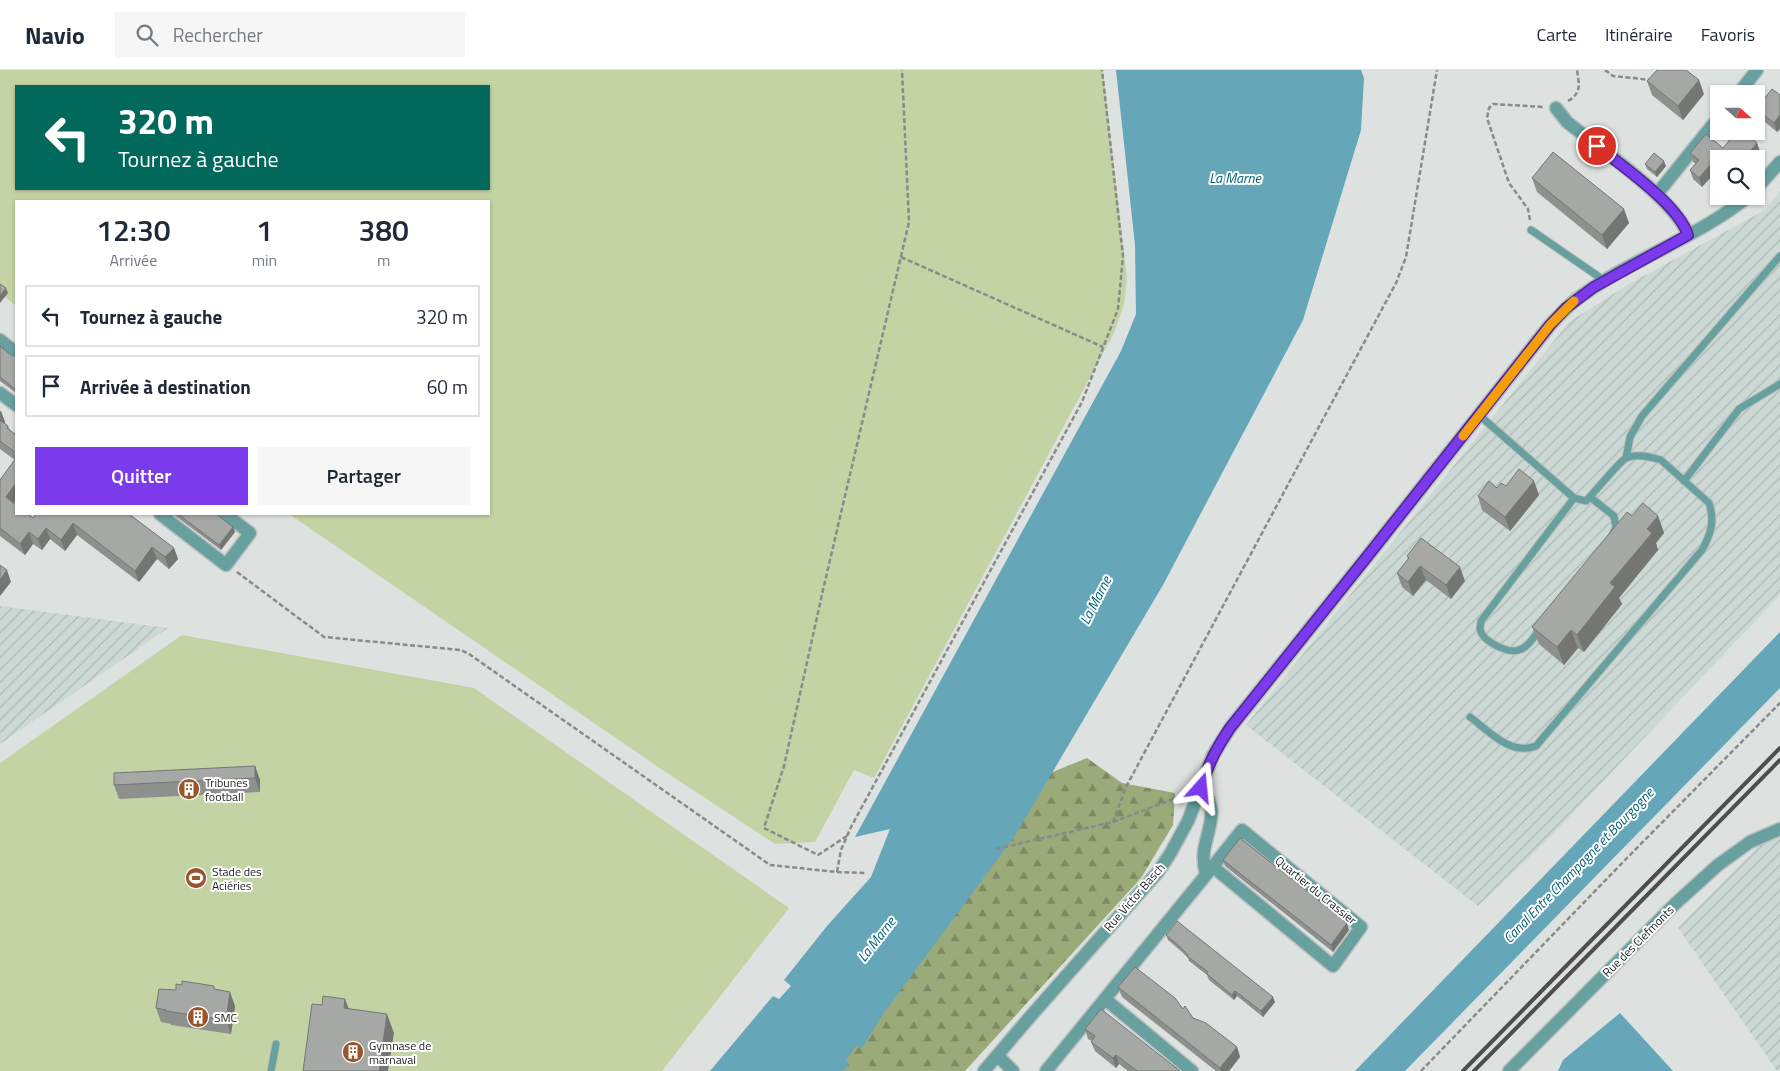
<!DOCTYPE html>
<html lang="fr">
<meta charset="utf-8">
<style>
:root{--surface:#fff;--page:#f6f6f7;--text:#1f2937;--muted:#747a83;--line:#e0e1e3;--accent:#7c3aed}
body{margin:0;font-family:"Titillium Web",sans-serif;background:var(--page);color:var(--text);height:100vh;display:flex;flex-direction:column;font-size:19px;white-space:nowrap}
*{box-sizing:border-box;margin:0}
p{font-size:16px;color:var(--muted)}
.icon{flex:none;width:28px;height:28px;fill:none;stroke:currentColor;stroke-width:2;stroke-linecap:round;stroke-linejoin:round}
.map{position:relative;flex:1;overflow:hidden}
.details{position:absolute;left:15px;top:130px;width:475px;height:315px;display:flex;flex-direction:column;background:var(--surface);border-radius:0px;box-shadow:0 1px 4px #0004}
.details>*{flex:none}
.banner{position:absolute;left:15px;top:15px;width:475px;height:105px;border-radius:0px;box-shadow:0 1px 4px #0004;background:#00695c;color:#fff;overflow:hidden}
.needle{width:32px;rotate:111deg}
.fabs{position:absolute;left:1710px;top:15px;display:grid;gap:10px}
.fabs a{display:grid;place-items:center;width:55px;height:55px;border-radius:0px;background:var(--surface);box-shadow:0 1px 4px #0004;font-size:25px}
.pin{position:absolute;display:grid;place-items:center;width:42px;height:42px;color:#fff;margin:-21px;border:2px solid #fff;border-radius:50%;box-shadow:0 1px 5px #0007}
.me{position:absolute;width:55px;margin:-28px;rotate:18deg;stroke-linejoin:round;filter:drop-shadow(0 0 4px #0008)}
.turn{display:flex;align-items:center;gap:18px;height:105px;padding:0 20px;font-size:22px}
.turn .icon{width:65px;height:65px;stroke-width:2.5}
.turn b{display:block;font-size:35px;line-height:42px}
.eta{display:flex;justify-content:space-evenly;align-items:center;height:85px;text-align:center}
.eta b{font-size:30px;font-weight:600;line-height:35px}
.primary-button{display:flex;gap:10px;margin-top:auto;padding:10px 20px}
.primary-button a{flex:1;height:58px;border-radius:0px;background:var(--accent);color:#fff;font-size:20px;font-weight:600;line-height:58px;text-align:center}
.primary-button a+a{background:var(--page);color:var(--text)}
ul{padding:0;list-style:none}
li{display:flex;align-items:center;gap:15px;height:62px;margin:0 10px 8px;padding:0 10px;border:2px solid var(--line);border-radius:0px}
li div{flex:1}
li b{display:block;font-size:19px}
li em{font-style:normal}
header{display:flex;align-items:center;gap:30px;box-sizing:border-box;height:70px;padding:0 25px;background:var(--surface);border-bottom:1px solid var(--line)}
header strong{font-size:24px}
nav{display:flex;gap:28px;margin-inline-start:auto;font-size:18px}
.search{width:350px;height:45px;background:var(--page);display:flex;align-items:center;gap:12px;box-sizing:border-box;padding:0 18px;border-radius:0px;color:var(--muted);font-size:19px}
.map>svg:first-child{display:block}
.industrial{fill:url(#industrial-furrows)}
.grass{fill:#c4d3a4;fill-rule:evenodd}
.forest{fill:url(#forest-firs)}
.water{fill:#65a6b9}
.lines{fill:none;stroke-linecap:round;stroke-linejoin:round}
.service-casing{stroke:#babfbd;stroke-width:9}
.minor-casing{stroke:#babfbd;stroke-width:15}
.tertiary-casing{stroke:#babfbd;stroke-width:15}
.path{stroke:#888b8a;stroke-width:2.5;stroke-dasharray:5 2.5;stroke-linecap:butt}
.service{stroke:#67a09f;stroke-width:7}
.minor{stroke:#67a09f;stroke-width:12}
.tertiary{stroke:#67a09f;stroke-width:12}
.rail{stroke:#4c4f4d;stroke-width:4}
.wall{fill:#8e908e}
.shaded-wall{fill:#747674}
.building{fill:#a5a8a5;stroke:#747674}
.route-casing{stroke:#51269a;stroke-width:12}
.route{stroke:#7c3aed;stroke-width:9}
.slow{stroke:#f59e0b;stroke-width:9}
.labels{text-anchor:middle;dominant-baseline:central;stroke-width:4;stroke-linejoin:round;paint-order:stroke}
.poi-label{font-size:12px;fill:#1b1d1c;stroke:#fff;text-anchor:start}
.street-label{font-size:12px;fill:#1b1d1c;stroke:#fff}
.water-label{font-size:14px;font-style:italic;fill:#026175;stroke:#fff}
</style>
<header>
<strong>Navio</strong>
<div class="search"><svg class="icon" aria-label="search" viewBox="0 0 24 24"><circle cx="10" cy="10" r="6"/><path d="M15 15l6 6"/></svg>Rechercher</div>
<nav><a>Carte</a><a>Itinéraire</a><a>Favoris</a></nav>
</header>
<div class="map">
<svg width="1780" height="1001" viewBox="0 0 1780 1001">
<defs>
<pattern id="industrial-furrows" width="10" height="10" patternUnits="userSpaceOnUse" patternTransform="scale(1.25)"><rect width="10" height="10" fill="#cbd8d3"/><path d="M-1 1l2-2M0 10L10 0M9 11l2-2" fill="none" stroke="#aeb9b5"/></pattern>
<pattern id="forest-firs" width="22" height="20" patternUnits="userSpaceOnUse" patternTransform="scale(1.25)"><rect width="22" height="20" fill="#9aaa78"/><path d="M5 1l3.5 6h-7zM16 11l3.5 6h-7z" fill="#7d8a62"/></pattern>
</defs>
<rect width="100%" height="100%" fill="#dde2e0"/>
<path class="industrial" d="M1780,121V525L1551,766L1478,836L1246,655L1569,252L1629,214L1765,140Z
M0,536L168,558L0,674Z
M1780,754V1001H1777L1678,858Z"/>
<path class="grass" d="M0,0H1103L1127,208L1124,235L1114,263L874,708L854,700L815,772L775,774L661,699L289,444H489V131H16V236L0,223ZM16,16H489V119H16Z
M182,565L474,618L789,838L662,1001H0V693Z"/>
<path class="forest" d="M1087,688L1122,713L1175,723L1173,755L1141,808L965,1001H810L1038,708Z"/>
<path class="water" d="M1116,0H1361L1364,8L1361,60L1303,250L1163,515L1016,764L883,944L862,978L857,975L846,990L849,994L843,1001H710L773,926L779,929L791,916L784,910L827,856L871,807L890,759L855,767L1121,281L1136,244L1135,175Z
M1780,562V618L1405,1001H1355Z
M1620,943L1673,1001H1558L1563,990Z"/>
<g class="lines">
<g class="service-casing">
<path id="service" d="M1531,160L1605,211
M1626,388L1630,367L1642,346L1780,186
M1684,411L1739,339L1780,314
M1590,427L1614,446L1616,457L1613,464
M1541,557C1535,565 1529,577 1519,580C1508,584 1482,571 1480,559C1480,556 1481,553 1481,551L1574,428
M1470,647C1489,661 1510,686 1536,676L1702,480C1711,464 1715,451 1709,433L1661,390C1651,387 1636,383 1626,388C1620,391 1593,424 1586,431L1574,428L1479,345
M271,1001L276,974"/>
</g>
<g class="minor-casing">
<path id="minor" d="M1738,24L1757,0
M1556,38L1567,52C1598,77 1676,130 1688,165
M1756,119L1780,92
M1657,124L1719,47
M0,270L16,283
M0,323L16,335
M160,444L226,495L250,463L225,444
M1206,805L1242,760L1361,857L1333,896L1212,796
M1105,929L1192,1001
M998,986L1013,1001
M984,1001L1029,948L1158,802L1170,784L1188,751L1213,685L1230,658L1370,483L1550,255C1560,245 1569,234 1581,226C1634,188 1698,167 1749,126
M1046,1001L1206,805C1204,797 1203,789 1204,781C1208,757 1220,740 1201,718"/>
</g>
<g class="tertiary-casing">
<path id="tertiary" d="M1509,1001L1676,833L1718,795L1750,772L1780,759"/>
</g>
<path class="path" d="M1605,0L1613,6L1651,10
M1568,31C1582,23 1579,14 1577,0
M1530,150L1528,139L1509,113L1487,48L1489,38L1493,34L1544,37
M901,187L1103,277
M237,502L324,567L461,580L469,584L770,795L837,802L866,803
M1113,752L1126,717L1396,213L1406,187L1437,0
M847,766L818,785L764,758L784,696L823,520L909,152L902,0
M996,779L1113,752L1184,725
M837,802L841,780L851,757L1082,332L1118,239L1123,186L1102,0
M1421,1001L1626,789L1780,633"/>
<use href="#service" class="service"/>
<use href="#minor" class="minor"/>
<use href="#tertiary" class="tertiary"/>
<path class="rail" d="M1463,1001L1780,678
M1474,1001L1780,690"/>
</g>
<path class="wall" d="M1647,11L1704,24L1683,50L1652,25Z
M1780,25V59L1777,62L1760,48L1756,52V38Z
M1735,61H1748L1746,64L1757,73L1760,82L1755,89H1719V98L1702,117L1693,109L1690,100L1696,94L1693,92L1690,83L1723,78L1736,62Z
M1645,94L1666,96L1657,107L1647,99Z
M1532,108L1629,153L1607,179L1537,122Z
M0,276L12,286L16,285V323L0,311Z
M0,340L5,352L4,353L8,356L10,360L16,365V430L14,433L33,448L36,444L174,478L178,489L169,499L157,489L139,512L77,465L65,481L50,469L42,480L33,474L25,485L0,466V410L15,390L0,379Z
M1506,416L1539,425L1510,461L1482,440L1478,426L1497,418Z
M173,444H216L233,457L235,462L221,480Z
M1632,446H1658L1664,463L1656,473L1658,480L1619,528L1622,534L1584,582L1578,578L1564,595L1539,574L1532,557Z
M1407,486L1465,511L1451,529L1426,510L1413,526L1402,517L1397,503L1408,489Z
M255,696L260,710V722L119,729L114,715Z
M1223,790L1349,860L1333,882L1225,796Z
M1166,865L1275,932L1263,947L1237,926L1234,930L1209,910L1207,905L1189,891L1188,888L1182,882L1168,870Z
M1118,917L1183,939L1193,948L1237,977L1240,987L1229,1001H1216L1122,927Z
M216,919L235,936L231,964L171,955V954L161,952L156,938L176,920Z
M1085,959L1180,1001H1128L1119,994L1116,998L1095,981L1091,972L1092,971L1088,969Z"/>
<path class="shaded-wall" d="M1699,10L1704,24L1683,50L1678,36Z
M1756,39L1760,48L1756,52Z
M1780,45V59L1777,62L1774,53Z
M1757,73L1760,82L1755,89H1744Z
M1716,88L1719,98L1702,117L1699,108Z
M1664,91L1666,96L1657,107L1655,102Z
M1624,139L1629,153L1607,179L1602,165Z
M6,218L8,223L0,233V226Z
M1,341L5,352L1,358L0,342Z
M1534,411L1539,425L1510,461L1505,447Z
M16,413V430L10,438L6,427Z
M1658,446L1664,463L1656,473L1658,480L1619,528L1622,534L1584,582L1577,565L1610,513L1647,459Z
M73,453L77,465L65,481L61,470Z
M233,457L235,462L221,480L219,475Z
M46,458L50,469L42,480L38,469Z
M29,462L33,474L25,485L20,474Z
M152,477L157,489L139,512L135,501Z
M174,478L178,489L169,499L165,487Z
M1420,496L1426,510L1413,526L1408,512Z
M1460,497L1465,511L1451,529L1446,515Z
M7,500L11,512L0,526V510Z
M1571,560L1578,578L1564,595L1557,577Z
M255,696L260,710V722L255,708Z
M1347,853L1349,860L1333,882L1331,875Z
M1235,921L1237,926L1234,930L1232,925Z
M230,922L235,936L231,964L226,950Z
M1273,927L1275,932L1263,947L1261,941Z
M345,929L352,947L344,938Z
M387,944L394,963L388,1001H379Z
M1237,977L1240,987L1229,1001H1221L1220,998Z
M1116,985L1119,994L1116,998L1113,988Z"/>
<path class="building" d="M1657,0H1686L1699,10L1678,36L1647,11Z
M1772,19L1780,25V45L1774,53L1756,39Z
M1737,61H1743L1757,73L1744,89H1736L1732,85L1729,89H1719V91L1716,88L1699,108L1690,100L1699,90L1690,83L1706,64L1723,78Z
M1553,82L1624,139L1602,165L1532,108Z
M1654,83L1664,91L1655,102L1645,94Z
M0,214L6,218L0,226Z
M0,276L12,286L16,285V320L0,307Z
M0,350L8,356L7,358L16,365V383L0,371Z
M16,388V413L6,427L16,435V444H28L33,448L36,444H129L174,478L165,487L152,477L135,501L73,453L61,470L46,458L38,469L29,462L20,474L0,458V410Z
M1519,399L1534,411L1505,447L1478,426L1489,411L1497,418L1501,413L1506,416Z
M1643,433L1658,446L1647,459L1652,463L1610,513L1615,517L1577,565L1571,560L1557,577L1532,557L1627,442L1632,446Z
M178,444H216L233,457L219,475Z
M1421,468L1460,497L1446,515L1420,496L1408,512L1397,503L1409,488L1407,486Z
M0,495L7,500L0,510Z
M255,696V708L114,715V703Z
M1240,768L1347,853L1331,875L1223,790Z
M1177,851L1273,927L1261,941L1235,921L1232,925L1207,904L1208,902L1187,886L1188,885L1180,877L1166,865Z
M1135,897L1175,928L1183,939L1185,936L1193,948L1206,953L1237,977L1220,998L1118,917Z
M182,911L214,916V919L230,922L226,950L166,941V940L156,938L159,919L176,920V914L182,915Z
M323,926L345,929L344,938L387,944L379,1001H303L312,934L322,935Z
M1101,939L1180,1001H1137L1116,985L1113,988L1091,972L1095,966L1085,959Z"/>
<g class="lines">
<g class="route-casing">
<path id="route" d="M1201,718C1207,696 1217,677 1230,658L1370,483L1550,255L1566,238L1594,217L1688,165C1678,134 1623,97 1597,76"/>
</g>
<use href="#route" class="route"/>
<path class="slow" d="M1463,366L1550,255L1574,231"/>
</g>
<defs>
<g id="building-disc" transform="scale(1.125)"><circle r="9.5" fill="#9a542a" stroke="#fff"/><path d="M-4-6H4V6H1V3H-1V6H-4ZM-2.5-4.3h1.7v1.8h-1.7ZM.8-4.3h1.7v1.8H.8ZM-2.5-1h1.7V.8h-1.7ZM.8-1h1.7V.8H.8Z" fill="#fff"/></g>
<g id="stadium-disc" transform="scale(1.125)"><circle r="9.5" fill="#9a542a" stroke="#fff"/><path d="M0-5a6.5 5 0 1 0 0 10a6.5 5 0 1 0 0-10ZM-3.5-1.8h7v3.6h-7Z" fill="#fff"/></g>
</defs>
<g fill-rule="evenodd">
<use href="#building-disc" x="189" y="719"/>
<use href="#stadium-disc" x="196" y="808"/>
<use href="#building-disc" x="198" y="947"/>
<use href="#building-disc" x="353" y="982"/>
</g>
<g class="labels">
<g class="poi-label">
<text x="205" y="712">Tribunes<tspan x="205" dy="14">football</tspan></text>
<text x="212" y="801">Stade des<tspan x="212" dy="14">Aciéries</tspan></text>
<text x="214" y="947">SMC</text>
<text x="369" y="975">Gymnase de<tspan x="369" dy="14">marnaval</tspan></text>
</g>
<g class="street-label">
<text transform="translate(1316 820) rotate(39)">Quartier du Crassier</text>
<text transform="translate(1134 827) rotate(-49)">Rue Victor Basch</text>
<text transform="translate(1638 871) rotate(-45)">Rue des Clefmonts</text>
</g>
<g class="water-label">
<text x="1235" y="107">La Marne</text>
<text transform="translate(1095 530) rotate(-63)">La Marne</text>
<text transform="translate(1578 795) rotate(-46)">Canal Entre Champagne et Bourgogne</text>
<text transform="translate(876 869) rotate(-52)">La Marne</text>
</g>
</g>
</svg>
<div class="fabs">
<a><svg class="needle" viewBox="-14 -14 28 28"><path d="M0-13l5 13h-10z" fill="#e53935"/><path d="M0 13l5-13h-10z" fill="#747a83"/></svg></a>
<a><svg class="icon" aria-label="search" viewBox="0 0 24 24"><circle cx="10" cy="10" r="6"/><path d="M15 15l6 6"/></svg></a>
</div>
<div class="pin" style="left:1597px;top:76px;background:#d93025"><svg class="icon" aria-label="arrive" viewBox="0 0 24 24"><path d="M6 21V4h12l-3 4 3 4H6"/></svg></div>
<svg class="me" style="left:1201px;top:718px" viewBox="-20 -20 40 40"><path d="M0-17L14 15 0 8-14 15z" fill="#7c3aed" stroke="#fff" stroke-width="4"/></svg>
<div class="banner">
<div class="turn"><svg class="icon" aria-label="left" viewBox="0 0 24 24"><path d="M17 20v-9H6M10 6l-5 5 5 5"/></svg><div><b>320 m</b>Tournez à gauche</div></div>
</div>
<section class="details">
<div class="eta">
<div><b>12:30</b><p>Arrivée</p></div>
<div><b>1</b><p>min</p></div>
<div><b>380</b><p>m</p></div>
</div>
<ul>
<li><svg class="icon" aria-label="left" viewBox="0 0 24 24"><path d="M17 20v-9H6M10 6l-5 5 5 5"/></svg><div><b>Tournez à gauche</b></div><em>320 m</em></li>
<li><svg class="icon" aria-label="arrive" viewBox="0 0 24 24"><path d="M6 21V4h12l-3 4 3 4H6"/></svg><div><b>Arrivée à destination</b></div><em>60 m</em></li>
</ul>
<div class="primary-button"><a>Quitter</a><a>Partager</a></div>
</section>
</div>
